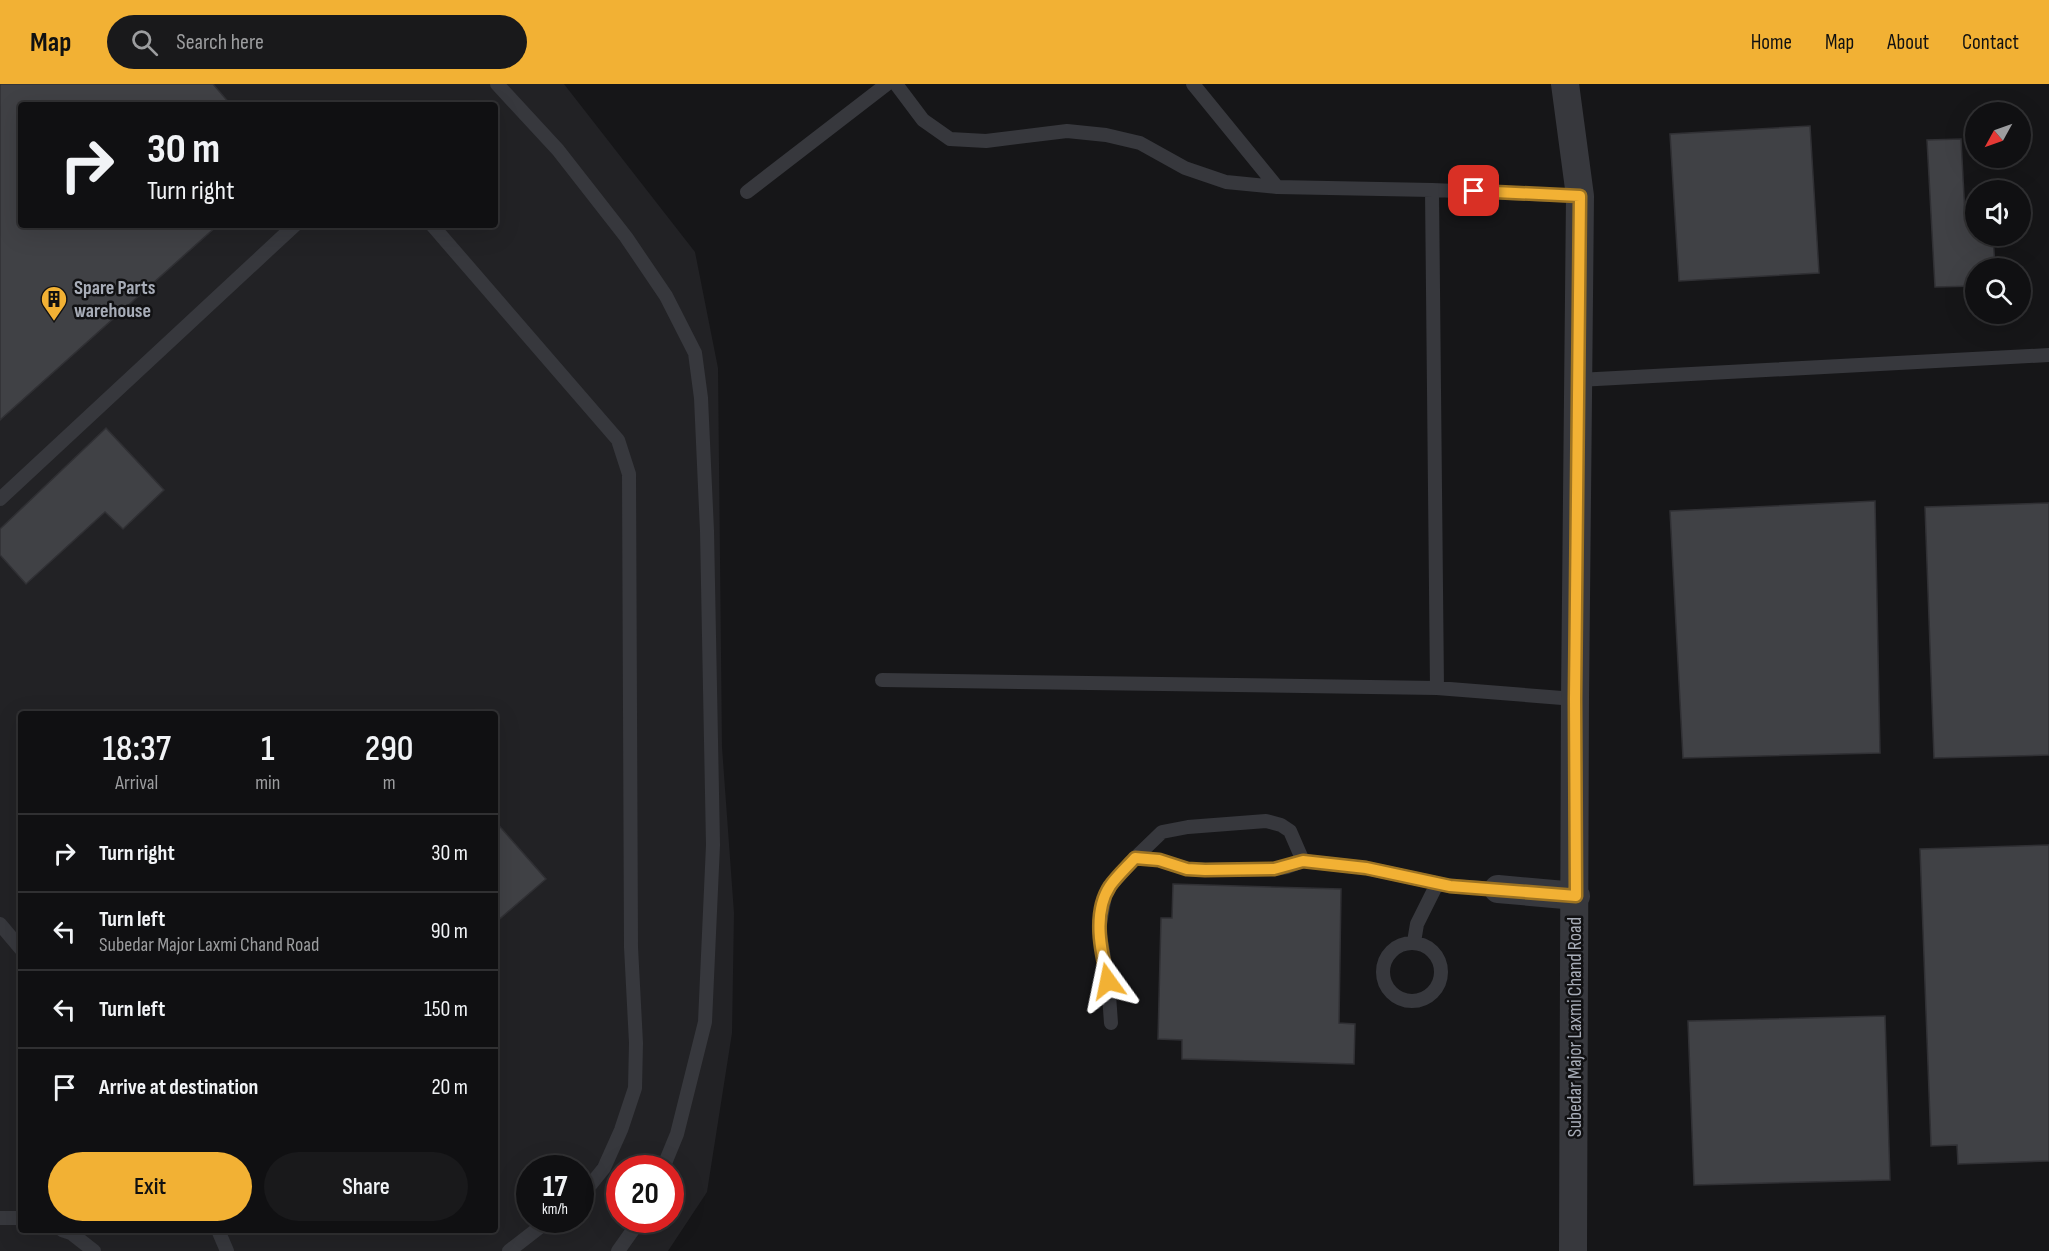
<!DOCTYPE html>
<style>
:root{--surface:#101012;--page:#19191b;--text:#f1f3f6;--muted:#9c9d9f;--line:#303032;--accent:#f2b134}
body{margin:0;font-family:"Sofia Sans Condensed",sans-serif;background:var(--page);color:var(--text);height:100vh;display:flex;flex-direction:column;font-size:22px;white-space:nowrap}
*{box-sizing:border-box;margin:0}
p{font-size:20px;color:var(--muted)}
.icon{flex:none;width:33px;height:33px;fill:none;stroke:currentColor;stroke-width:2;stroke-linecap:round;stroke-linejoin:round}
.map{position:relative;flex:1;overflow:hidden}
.panel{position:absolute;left:18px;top:627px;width:480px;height:522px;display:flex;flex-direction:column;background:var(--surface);border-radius:6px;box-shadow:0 6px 24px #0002,0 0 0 2px var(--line)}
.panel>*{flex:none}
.top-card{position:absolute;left:18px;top:18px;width:480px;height:126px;border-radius:6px;box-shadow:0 6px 24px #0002,0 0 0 2px var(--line);background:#101012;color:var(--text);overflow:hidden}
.needle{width:39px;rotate:230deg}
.tools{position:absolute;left:1965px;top:18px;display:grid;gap:12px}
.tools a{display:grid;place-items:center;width:66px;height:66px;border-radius:50%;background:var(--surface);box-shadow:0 6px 24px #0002,0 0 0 2px var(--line);font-size:30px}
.speed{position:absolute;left:516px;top:1071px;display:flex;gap:12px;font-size:30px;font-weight:700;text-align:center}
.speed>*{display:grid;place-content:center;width:78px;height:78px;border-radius:50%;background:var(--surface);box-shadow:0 6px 24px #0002,0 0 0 2px var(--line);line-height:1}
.speed small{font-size:15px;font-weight:400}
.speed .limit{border:9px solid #d22;background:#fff;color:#111}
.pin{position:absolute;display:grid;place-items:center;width:51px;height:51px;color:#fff;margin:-26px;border-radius:12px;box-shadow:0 3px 9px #0006}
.me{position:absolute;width:66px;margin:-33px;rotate:348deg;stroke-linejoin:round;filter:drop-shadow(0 0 4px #0008)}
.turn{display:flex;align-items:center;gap:21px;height:126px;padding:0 30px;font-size:27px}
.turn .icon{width:78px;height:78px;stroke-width:2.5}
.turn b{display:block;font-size:42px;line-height:51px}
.eta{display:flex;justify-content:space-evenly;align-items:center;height:102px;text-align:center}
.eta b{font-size:36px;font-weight:600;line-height:42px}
.button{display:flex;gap:12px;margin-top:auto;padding:12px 30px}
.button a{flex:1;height:69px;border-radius:36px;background:var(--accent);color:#111;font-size:24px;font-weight:600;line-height:69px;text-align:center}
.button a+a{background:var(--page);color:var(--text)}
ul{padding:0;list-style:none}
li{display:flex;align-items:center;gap:18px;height:78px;padding:0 30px;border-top:2px solid var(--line)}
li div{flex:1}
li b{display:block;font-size:22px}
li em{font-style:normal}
header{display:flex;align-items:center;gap:36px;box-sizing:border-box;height:84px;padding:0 30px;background:var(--accent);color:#111}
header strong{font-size:28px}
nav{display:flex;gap:33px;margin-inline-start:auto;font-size:21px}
.search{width:420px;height:54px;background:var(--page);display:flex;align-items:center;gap:15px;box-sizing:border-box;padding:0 21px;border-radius:33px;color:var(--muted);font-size:22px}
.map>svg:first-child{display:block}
.built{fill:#222225;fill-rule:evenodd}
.building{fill:#404145;stroke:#303034;stroke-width:1.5}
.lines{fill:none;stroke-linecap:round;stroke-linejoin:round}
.service{stroke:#37383d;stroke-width:14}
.minor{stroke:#37383d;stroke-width:28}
.route-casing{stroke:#9d7322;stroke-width:15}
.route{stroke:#f2b134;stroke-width:10}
.labels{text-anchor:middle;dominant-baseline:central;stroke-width:5;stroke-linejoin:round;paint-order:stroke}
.poi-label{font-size:20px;font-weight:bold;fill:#a8adb8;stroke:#111113;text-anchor:start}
.street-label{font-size:20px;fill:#a8adb8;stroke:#111113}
</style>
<header>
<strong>Map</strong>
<div class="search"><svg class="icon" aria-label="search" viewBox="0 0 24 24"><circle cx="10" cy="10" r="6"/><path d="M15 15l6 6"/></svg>Search here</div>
<nav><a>Home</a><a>Map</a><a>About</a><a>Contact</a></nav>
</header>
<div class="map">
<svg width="2049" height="1167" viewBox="0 0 2049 1167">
<rect width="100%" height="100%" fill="#161618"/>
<path class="built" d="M0,0H564L695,168L718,284L722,663L734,829L732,949L707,1108L668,1167H0ZM21,21H495V141H21ZM21,630H495V1146H21ZM530,1084H580V1136H530ZM620,1084H670V1136H620Z"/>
<path class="building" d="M0,0H213L231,21H21V141H218L0,336Z
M1810,42L1819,189L1679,197L1670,50Z
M1961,55L1965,132L1976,131V152H1993L1995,184H1976V202L1935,203L1927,56Z
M106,344L164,406L123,445L105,428L26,500L0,471V445Z
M1875,417L1880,669L1683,674L1670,427Z
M2049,419V671L1934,674L1925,423Z
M495,737L546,795L495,839Z
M2049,761V1077L1958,1080L1957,1061L1931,1062L1920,765Z
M1173,800L1341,805L1339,939L1355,940L1354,980L1182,975V956L1158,955L1161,834H1172Z
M1885,932L1890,1096L1694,1101L1688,937Z"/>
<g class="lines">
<path class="service" d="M497,0L558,66L626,153L666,212L695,269L701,314L707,447L713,761L705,938L677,1050L663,1084
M896,0L923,36L950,55L986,57L1067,47L1106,51L1140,59L1185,84L1226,98L1277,103L1432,106L1580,112
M1193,0L1277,103
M1432,106L1437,604
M747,108L887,0
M432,141L618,356L629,390L631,863L636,959L635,1004L621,1046L604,1084L592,1099L580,1109
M1578,296L2049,271
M0,415L295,141
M882,596L1437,604L1575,615
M1135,774L1159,776L1187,785L1205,786L1274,785L1287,783L1303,777L1366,784L1450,802L1498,805
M0,840L21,865
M1414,858L1417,840L1437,800
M1383 888a29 29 0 1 1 58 0a29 29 0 1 1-58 0Z
M1111,939L1108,897L1099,845L1105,812L1110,802L1135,774L1162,748L1188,743L1266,737L1281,741L1290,747L1303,777
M0,1134H21
M62,1146L71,1149L94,1167
M218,1146L227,1167
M509,1167L549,1136
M618,1167L640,1136"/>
<path class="minor" d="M1565,0L1580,112L1575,615L1573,1167
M1498,805L1576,812"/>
</g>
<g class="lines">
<g class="route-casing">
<path id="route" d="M1108,897C1101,868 1092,829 1110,802C1117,792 1127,783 1135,774L1159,776L1187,785L1205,786L1274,785L1303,777L1366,784L1450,802L1576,812L1575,615L1580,112L1474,107"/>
</g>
<use href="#route" class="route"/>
</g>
<defs>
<g id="building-pin" transform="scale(1.35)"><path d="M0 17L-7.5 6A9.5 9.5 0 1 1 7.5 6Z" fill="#f2b134" stroke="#111113"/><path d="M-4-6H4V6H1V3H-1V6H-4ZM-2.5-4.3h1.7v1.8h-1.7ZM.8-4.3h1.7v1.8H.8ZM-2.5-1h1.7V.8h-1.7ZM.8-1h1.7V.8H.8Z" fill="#111"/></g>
</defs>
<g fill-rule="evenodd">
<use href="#building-pin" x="54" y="215"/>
</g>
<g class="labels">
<g class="poi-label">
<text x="74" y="204">Spare Parts<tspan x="74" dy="23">warehouse</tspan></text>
</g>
<g class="street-label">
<text transform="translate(1575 943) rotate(-90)">Subedar Major Laxmi Chand Road</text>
</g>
</g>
</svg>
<div class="tools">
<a><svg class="needle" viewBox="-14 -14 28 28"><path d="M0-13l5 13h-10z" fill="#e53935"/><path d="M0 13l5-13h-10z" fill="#9c9d9f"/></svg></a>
<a><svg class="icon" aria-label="sound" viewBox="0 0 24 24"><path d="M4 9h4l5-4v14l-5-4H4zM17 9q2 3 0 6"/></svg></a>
<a><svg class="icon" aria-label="search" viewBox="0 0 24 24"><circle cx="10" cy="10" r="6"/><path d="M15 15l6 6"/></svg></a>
</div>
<div class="speed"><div>17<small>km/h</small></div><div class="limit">20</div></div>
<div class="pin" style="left:1474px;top:107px;background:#d93025"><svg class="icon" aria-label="arrive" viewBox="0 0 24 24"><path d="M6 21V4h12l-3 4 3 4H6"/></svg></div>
<svg class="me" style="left:1108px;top:897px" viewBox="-20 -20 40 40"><path d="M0-17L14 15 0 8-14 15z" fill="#f2b134" stroke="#fff" stroke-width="4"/></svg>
<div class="top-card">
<div class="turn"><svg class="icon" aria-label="right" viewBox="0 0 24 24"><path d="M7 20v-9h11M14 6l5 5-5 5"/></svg><div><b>30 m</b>Turn right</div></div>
</div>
<section class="panel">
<div class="eta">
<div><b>18:37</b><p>Arrival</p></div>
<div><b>1</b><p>min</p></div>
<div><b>290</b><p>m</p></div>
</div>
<ul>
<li><svg class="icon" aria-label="right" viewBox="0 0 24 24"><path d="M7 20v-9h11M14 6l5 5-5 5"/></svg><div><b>Turn right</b></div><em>30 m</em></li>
<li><svg class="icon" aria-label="left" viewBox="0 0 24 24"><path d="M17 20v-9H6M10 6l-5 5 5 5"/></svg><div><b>Turn left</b><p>Subedar Major Laxmi Chand Road</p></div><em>90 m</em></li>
<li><svg class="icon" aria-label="left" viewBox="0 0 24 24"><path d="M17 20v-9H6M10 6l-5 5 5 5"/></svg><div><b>Turn left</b></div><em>150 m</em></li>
<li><svg class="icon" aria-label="arrive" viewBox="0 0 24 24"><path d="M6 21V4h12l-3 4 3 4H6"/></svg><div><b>Arrive at destination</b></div><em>20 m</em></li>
</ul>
<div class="button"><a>Exit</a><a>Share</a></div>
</section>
</div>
